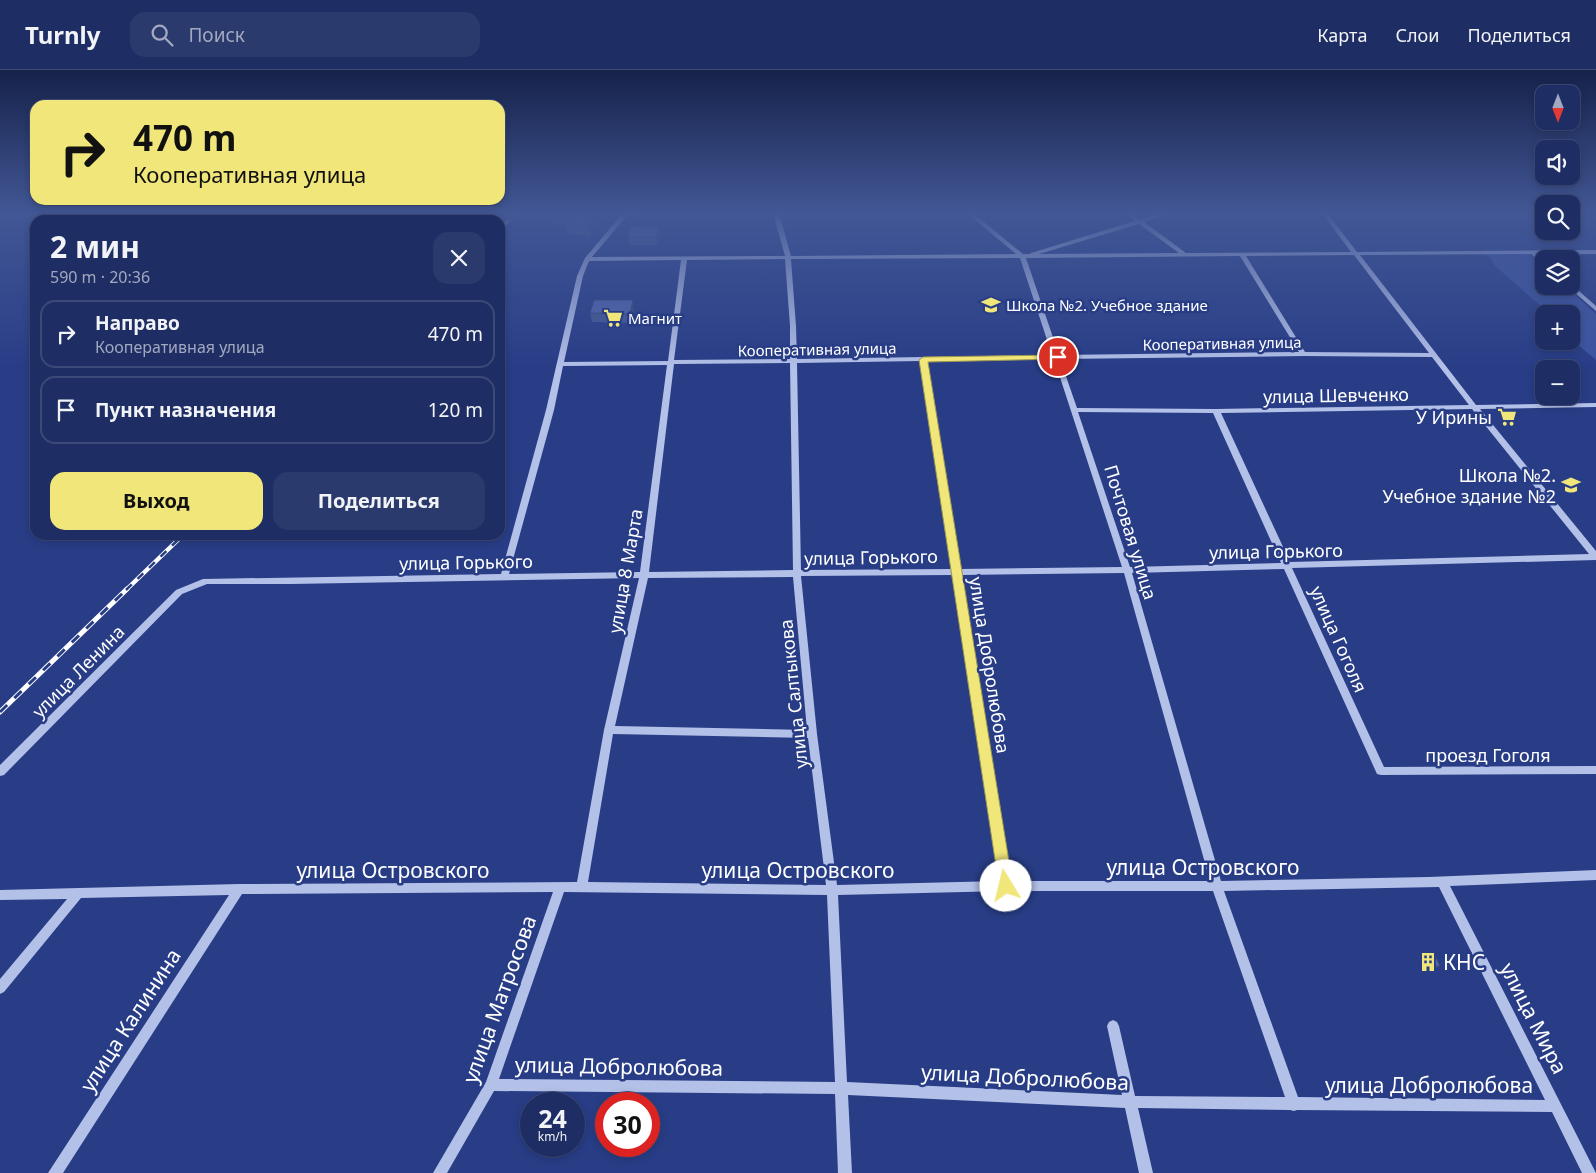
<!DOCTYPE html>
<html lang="ru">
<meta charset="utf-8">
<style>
:root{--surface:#1e2e64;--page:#2b3a6d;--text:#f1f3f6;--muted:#a1a8bf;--line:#3c4a78;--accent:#f0e679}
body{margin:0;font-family:"Noto Sans",sans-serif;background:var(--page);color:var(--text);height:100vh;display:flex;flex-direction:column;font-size:19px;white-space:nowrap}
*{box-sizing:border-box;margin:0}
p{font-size:16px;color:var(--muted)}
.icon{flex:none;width:28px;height:28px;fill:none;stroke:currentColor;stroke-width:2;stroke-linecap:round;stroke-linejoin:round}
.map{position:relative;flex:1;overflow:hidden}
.sheet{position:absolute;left:30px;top:145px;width:475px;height:325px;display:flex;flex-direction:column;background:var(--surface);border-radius:15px;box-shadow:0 2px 8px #0003,0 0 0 1px var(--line)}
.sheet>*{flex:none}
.top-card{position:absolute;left:30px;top:30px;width:475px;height:105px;border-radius:15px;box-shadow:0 2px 8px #0003,0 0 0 1px var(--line);background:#f0e679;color:#111;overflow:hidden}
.needle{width:32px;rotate:180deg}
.fabs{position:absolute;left:1535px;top:15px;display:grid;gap:10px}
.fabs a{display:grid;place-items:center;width:45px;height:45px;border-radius:10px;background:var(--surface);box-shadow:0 2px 8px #0003,0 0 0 1px var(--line);font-size:25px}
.speed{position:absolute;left:520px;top:1022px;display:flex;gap:10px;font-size:25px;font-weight:700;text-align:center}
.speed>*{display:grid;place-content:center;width:65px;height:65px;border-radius:50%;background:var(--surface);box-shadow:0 2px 8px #0003,0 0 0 1px var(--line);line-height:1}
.speed small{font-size:12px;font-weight:400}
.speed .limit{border:8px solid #d22;background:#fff;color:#111}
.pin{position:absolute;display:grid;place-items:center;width:42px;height:42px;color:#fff;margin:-21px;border:2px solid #fff;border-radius:50%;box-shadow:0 1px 5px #0007}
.me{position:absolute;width:55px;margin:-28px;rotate:351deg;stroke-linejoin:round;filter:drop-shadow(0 0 4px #0008)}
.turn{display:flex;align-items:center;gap:18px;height:105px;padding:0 20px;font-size:22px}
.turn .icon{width:65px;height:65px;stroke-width:2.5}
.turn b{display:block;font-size:35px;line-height:42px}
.round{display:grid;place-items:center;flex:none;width:52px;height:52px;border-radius:15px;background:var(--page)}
.overview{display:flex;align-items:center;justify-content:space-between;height:85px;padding:0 20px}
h1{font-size:30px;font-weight:700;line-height:38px}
.primary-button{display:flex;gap:10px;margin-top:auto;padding:10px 20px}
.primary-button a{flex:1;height:58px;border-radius:15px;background:var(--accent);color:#111;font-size:20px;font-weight:700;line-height:58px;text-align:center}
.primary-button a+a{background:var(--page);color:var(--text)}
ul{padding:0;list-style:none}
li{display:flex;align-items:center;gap:15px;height:68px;margin:0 10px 8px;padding:0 10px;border:2px solid var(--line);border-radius:15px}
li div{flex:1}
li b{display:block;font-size:19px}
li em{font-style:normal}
header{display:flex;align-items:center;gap:30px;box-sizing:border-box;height:70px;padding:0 25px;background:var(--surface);border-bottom:1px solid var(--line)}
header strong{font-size:24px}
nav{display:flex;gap:28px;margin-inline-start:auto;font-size:18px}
.search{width:350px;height:45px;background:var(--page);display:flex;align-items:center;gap:12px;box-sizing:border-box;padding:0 18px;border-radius:15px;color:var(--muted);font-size:19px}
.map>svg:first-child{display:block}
.green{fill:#3c55a2}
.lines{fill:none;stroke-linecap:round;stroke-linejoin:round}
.minor{fill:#b3c0e8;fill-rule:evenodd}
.rail-far2-casing{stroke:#fff;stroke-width:3}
.rail-far1-casing{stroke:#fff;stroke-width:4.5}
.rail-casing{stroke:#fff;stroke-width:5}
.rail-far2{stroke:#283d86;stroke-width:2;stroke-dasharray:6;stroke-linecap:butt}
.rail-far1{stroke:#283d86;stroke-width:2.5;stroke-dasharray:8;stroke-linecap:butt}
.rail{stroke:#283d86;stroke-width:3;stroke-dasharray:10;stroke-linecap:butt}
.wall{fill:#455895}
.shaded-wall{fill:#384779}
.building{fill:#5066ad;stroke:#384779}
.route{fill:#f0e679;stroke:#9c964f}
.labels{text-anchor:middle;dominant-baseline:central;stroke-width:5;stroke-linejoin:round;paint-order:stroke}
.far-poi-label{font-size:15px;fill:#fff;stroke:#283d86;text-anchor:start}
.far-street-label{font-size:15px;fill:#fff;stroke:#283d86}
.street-label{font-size:18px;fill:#fff;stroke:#283d86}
.poi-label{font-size:18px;fill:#fff;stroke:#283d86;text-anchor:end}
.near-street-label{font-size:21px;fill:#fff;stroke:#283d86}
.near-poi-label{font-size:21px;fill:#fff;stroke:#283d86;text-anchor:start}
</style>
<header>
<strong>Turnly</strong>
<div class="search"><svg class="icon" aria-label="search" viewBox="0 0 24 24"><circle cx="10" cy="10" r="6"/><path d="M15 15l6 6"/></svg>Поиск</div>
<nav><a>Карта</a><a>Слои</a><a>Поделиться</a></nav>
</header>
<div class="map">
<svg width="1596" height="1103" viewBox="0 0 1596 1103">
<rect width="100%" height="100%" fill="#283d86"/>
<path class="green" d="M1483,183L1529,184L1544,197V216H1565L1596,244V290L1571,269V244H1550L1494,195L1491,188Z"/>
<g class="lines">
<path class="minor" d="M69,143H74L81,150H75Z
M215,143H223L208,150H200Z
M272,143H280L265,150H257Z
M316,143H322L332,150H325Z
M434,143H439L433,150H427Z
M623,143H643L625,148L592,187L785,186L773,143H779L791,186L1016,184L967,143H973L1023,184H1030L1031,183L1135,151L1125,143H1131L1140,150L1162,143H1171L1144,152L1186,183L1351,182L1322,143H1327L1357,182L1596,180V184H1538L1544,190V195L1531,184L1360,185L1476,335L1596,333V337L1480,339L1596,481V490L1292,498L1384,697L1596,696V704L1381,705L1377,704L1284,499L1132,503L1221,811L1429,807L1596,800V810L1450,816L1596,1103H1582L1552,1042L1297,1040L1294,1041L1290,1040L1138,1038L1153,1103H1139L1125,1038L848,1025L852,1103H838L835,1024L494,1021L447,1103H433L486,1012L553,822L242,824L63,1103H48L229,825L81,828L4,922L0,924V909L67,829L0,830V820L239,814L577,812L604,660L639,508L291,514H207L182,524L4,705L0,706V695L176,520L203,509L501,504L546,340L577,206L585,188ZM1139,154L1179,183L1039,184ZM1354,185L1429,283L1305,282L1246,186ZM1240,186L1299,282L1059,285L1026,188ZM1020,188L1052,285L797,289L796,256L791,189ZM785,189L790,256V289L674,290L687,190ZM681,190L668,291L564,292L583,206L589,191ZM1303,286L1432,287L1469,335L1216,339L1077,338L1060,289ZM1054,289L1122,497L960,499L926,291ZM920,291L952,499L801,500L797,293ZM790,293L793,500L649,502L674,294ZM667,295L640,502L509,504L554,340L563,296ZM1472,339L1589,484L1290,492L1221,343ZM1078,342L1213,343L1281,493L1130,497ZM1124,503L1210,811H1011L961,505ZM953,505L1000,811L837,815L817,664L801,506ZM793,507L807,660L615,656L648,508ZM613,664L808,668L826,815L588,812ZM1439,817L1545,1030L1298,1027L1224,821ZM1006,821H1213L1285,1027L1135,1026L1119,956L1117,952L1113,950L1109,952L1107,956L1122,1025L847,1012L838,825ZM564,822L827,825L835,1012L499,1009Z
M1571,214L1596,236V241L1567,216H1571Z"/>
<g class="rail-far2-casing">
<path id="rail-far2" d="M500,159L516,143"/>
</g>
<g class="rail-far1-casing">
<path id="rail-far1" d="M126,520L183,465"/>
</g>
<g class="rail-casing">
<path id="rail" d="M0,642L127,519"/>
</g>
<use href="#rail-far2" class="rail-far2"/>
<use href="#rail-far1" class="rail-far1"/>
<use href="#rail" class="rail"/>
</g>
<path class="wall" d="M550,143H607V146L590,166L568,164L566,155L552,153Z
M658,157L659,166L657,175H629L628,166Z
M634,239L631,253L592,252L590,243Z
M1423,882L1440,896L1436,898L1426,899L1420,884Z"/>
<path class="shaded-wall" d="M598,143H607V146L590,166L588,155Z
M658,157L659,166L657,175L656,167Z
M633,230L634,239L631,253L630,244Z"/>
<path class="building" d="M559,143H598L588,155L565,153L572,145Z
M631,156L658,157L656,167L628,166Z
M594,230H633L630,244L590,243Z
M1423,882L1434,883L1440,896L1429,897Z"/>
<linearGradient id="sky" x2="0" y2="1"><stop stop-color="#16224a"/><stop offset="0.48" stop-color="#425795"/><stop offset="1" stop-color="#425795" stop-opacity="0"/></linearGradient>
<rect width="1596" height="298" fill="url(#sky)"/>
<path class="route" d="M1058,285L1062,287L1061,289L928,292L1013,816L1011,821L1006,823L1001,821L999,816L919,290L923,287Z"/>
<defs>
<g id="school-bare" transform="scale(1.5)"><path d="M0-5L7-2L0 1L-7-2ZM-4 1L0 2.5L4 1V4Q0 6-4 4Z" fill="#f0e679" stroke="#283d86" stroke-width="2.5" paint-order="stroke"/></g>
<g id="supermarket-bare" transform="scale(1.5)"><path d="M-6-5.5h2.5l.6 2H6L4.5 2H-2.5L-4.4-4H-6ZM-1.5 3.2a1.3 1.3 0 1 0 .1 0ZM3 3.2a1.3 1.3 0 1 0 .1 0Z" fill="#f0e679" stroke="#283d86" stroke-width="2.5" paint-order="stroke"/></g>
<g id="building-bare" transform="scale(1.5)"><path d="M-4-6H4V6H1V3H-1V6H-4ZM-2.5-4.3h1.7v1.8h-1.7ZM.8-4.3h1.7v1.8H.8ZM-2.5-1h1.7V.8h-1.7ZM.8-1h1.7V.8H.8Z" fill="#f0e679" stroke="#283d86" stroke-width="2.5" paint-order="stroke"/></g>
</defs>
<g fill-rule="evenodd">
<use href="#school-bare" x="991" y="235"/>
<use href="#supermarket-bare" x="613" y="248"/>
<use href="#supermarket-bare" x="1507" y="347"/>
<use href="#school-bare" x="1571" y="415"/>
<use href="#building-bare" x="1428" y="892"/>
</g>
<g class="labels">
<g class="far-poi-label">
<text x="1006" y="235">Школа №2. Учебное здание</text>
<text x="628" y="248">Магнит</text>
</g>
<g class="far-street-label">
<text transform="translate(1222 273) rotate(-1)">Кооперативная улица</text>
<text transform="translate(817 279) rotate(-1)">Кооперативная улица</text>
</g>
<g class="street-label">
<text transform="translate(1336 325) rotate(-1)">улица Шевченко</text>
<text transform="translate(1131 462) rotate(73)">Почтовая улица</text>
<text transform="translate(1276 481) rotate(-1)">улица Горького</text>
<text transform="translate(871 487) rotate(-1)">улица Горького</text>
<text transform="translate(466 492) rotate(-1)">улица Горького</text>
<text transform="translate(625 501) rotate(-80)">улица 8 Марта</text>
<text transform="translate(1339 569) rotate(66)">улица Гоголя</text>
<text transform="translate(990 595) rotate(81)">улица Добролюбова</text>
<text transform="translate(78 601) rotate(-45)">улица Ленина</text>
<text transform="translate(793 624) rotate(-96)">улица Салтыкова</text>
<text x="1488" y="685">проезд Гоголя</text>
</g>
<g class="poi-label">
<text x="1492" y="347">У Ирины</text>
<text x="1556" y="405">Школа №2.<tspan x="1556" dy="21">Учебное здание №2</tspan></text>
</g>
<g class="near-street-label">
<text x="1203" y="797">улица Островского</text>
<text x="393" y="800">улица Островского</text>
<text x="798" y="800">улица Островского</text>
<text transform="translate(499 929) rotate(-70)">улица Матросова</text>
<text transform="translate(1534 948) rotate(63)">улица Мира</text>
<text transform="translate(130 950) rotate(-57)">улица Калинина</text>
<text transform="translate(619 996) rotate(1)">улица Добролюбова</text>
<text transform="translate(1025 1007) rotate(3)">улица Добролюбова</text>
<text x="1429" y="1015">улица Добролюбова</text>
</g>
<g class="near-poi-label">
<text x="1443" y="892">КНС</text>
</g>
</g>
</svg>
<div class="fabs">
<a><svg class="needle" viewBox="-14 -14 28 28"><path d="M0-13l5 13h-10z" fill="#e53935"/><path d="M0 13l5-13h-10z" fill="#a1a8bf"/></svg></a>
<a><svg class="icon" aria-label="sound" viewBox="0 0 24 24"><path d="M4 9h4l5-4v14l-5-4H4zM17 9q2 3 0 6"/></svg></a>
<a><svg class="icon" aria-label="search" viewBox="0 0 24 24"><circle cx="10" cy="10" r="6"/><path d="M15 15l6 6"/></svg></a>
<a><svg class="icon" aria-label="layers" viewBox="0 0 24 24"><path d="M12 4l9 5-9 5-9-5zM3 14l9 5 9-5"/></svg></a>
<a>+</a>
<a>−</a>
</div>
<div class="speed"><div>24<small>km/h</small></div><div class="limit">30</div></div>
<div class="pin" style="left:1058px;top:287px;background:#d93025"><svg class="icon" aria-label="arrive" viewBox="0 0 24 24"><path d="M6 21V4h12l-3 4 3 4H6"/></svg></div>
<svg class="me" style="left:1006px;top:816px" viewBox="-20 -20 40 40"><circle r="19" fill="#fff"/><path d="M0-13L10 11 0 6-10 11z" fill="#f0e679"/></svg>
<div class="top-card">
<div class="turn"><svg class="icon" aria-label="right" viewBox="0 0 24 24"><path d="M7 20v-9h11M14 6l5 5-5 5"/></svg><div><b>470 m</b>Кооперативная улица</div></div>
</div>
<section class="sheet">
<div class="overview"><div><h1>2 мин</h1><p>590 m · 20:36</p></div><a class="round"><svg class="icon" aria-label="close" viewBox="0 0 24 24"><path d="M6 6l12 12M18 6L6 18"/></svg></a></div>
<ul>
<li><svg class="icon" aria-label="right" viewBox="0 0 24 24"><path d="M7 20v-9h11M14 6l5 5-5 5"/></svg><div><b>Направо</b><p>Кооперативная улица</p></div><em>470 m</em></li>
<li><svg class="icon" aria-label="arrive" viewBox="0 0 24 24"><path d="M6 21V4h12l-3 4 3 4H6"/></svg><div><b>Пункт назначения</b></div><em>120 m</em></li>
</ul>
<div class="primary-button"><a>Выход</a><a>Поделиться</a></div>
</section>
</div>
